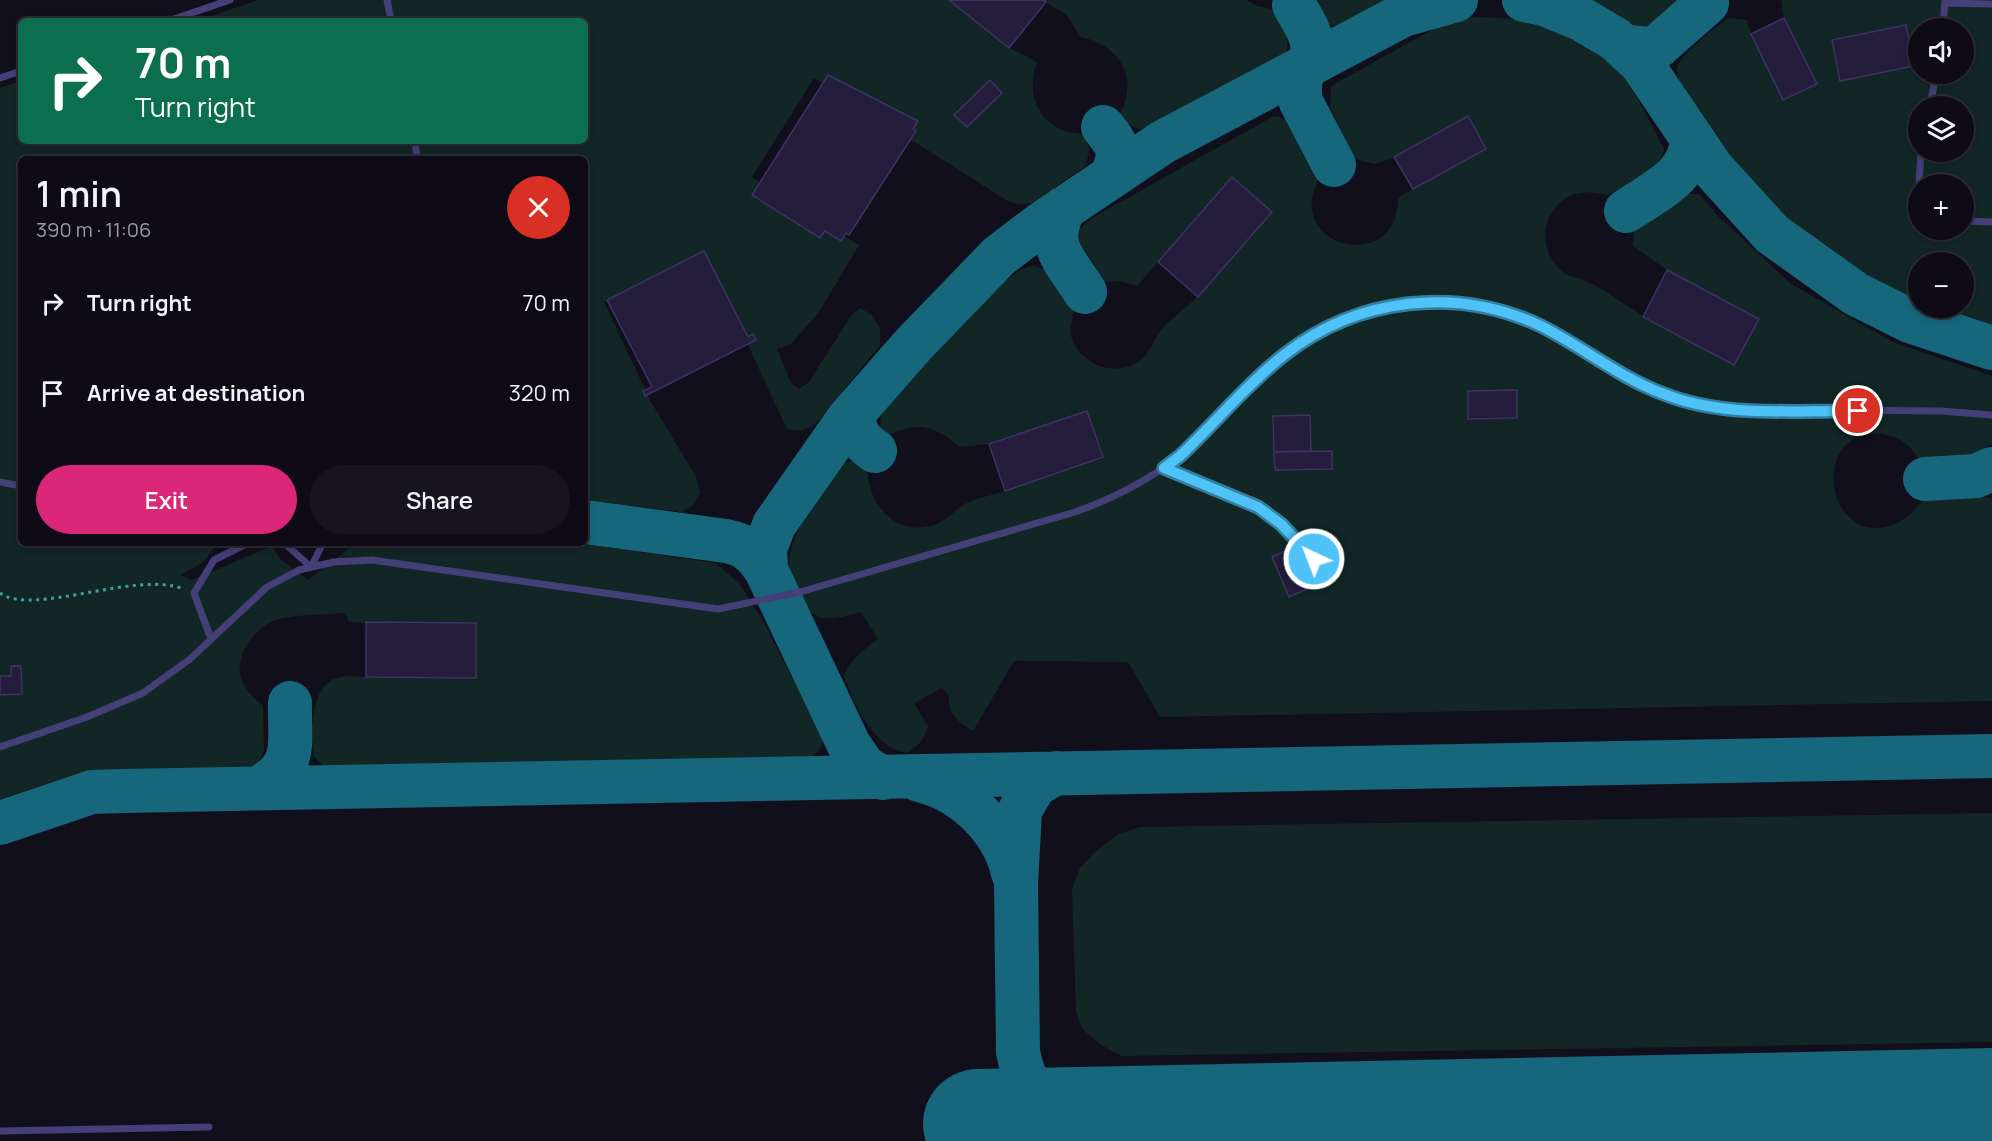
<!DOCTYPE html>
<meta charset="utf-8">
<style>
:root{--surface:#0e0b16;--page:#17141f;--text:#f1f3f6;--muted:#9b9ba1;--line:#2e2b35;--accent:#db2777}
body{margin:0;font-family:Manrope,sans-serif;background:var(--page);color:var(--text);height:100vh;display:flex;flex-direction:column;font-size:22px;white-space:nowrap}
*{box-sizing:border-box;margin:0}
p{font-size:20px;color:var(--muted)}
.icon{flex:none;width:33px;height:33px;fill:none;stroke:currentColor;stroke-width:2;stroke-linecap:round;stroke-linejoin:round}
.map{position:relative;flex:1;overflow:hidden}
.panel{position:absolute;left:18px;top:156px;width:570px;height:390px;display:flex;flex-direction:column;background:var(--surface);border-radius:9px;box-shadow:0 3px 9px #0003,0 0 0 2px var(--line)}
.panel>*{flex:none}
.guide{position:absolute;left:18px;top:18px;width:570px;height:126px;border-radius:9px;box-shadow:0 3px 9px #0003,0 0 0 2px var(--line);background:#0b6e4f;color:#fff;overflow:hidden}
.tools{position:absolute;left:1908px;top:18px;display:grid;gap:12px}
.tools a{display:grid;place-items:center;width:66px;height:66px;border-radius:50%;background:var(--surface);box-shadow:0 3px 9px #0003,0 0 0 2px var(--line);font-size:30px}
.pin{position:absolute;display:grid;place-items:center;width:51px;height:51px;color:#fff;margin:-26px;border:3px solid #fff;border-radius:50%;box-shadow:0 2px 6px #0007}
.me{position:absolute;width:66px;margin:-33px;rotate:317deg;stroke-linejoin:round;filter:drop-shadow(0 0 4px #0008)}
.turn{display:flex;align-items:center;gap:21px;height:126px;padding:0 18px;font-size:27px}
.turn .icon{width:78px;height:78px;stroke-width:2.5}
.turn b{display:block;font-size:42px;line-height:51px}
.round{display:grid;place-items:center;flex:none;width:63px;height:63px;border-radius:32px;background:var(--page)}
.summary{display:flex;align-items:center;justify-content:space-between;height:102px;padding:0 18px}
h1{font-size:36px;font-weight:600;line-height:45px}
.primary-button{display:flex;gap:12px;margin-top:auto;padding:12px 18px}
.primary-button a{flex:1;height:69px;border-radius:36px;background:var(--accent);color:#fff;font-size:24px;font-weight:600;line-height:69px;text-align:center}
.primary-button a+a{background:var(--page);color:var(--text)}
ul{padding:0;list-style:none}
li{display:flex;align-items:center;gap:18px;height:90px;padding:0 18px}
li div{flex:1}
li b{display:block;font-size:22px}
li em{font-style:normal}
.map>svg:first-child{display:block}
.green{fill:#122626;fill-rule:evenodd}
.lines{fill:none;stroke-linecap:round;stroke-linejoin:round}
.taxiway{stroke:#17677c;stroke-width:44}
.runway{stroke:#17677c;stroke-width:110}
.building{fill:#251d3c;stroke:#3e3265;stroke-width:1.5}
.path{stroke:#3ca2a0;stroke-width:3;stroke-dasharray:3 4.5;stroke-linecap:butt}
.lane{stroke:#443f76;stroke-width:7}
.route-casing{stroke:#337fa1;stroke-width:15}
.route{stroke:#4fc3f7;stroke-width:10}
</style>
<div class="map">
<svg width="1992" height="1141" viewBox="0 0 1992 1141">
<rect width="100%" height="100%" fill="#120f1d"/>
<path class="green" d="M258,0H1246L1257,6L1276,10C1282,26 1295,47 1281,61L1146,130C1132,128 1128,125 1120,113C1140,78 1118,43 1080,37L1067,15L1045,2L1010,48L1037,62C1024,98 1042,132 1082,134L1090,150L1085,166L1036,201C1024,206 1017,205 1006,200L814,78L752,177L859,245L819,312L790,345L777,349L791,383L799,389L809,382L850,317L860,308L872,315L880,328V345L819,420C809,430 802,432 787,429L706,255L604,302L651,402L696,477L700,493L693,505L682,512L585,500V159H21V543H217L204,562L180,575L192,580L272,546L280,559L308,580L356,543H579L715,563L739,583L764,623L823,738C821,752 816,756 802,759L340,768L323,765L314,757C312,733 308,683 341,677C349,675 358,677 365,677L366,623L349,622L345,613C323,615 300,614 279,619C256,625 232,656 242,681C246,691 254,698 263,706L264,751L258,764L246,770L101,772L63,778L0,799V695L22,694L21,666H11V676H0V88L21,81V141H585V21H197ZM1002,93L967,127L955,115Z
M1317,0H1394L1339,27L1329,24Z
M1589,0H1681L1645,29H1638Z
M1781,0H1945L1992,4V328L1936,308H1964V262H1918V301C1902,293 1884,288 1868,278C1799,237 1732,179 1694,106C1689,97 1676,81 1677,69C1678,55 1716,28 1728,18L1747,20L1751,34L1784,18ZM1918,28H1964V74H1918ZM1918,106H1964V152H1918ZM1918,184H1964V230H1918Z
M1473,17C1527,17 1583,30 1620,72C1637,92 1651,126 1664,149C1659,173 1627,184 1607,195C1588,190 1570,191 1556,207C1539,226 1543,256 1563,272C1571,278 1580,278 1588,282C1607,291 1625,305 1643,316L1667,270L1633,246L1634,229L1687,194H1699L1719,217L1791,284L1893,342L1992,376V444L1962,460L1922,465C1914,448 1901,436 1881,434C1806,429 1827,552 1895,524C1908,519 1916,507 1926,499C1945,500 1980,494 1992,499V701L1160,717L1128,662L1014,661L973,731C958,722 947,713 949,695L942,688L914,703L928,726C924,740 919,746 906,753C872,745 856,708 844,676C850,659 864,650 878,639L861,612C838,618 816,627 801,600C797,592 788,581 788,571C788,532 820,496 840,464L852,461L868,468C866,503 896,538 934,525C948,520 956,508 969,502C980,497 993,495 1005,491L989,444L959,447C938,426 915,420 888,436L880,426L881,416L890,401C913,375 1005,264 1035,266C1046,266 1071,298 1073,309C1074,317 1069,326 1071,336C1080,365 1115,379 1141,360C1151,352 1153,340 1161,330C1171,318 1187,308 1198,296L1158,262L1137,286L1119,281L1104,282L1079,241L1080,229L1092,218L1274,116C1300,118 1311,155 1320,177C1280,247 1398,277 1398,198L1412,189L1395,157L1375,164L1355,159L1330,107L1331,86L1437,27Z
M1992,813V1042L1122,1056L1103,1046L1083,1030L1076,1011L1072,889L1080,868L1095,852L1117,835L1140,827Z"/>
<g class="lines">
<path class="taxiway" d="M1524,0L1544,4L1583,20L1615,39L1641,63L1712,168L1772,234L1856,294L1910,321L1992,348
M1294,5C1306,26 1317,40 1311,64
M1623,46L1649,49L1657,47L1707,3
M1307,66L1300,79V100L1334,165
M1103,127C1118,146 1123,152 1111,176
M1064,208C1045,247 1065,259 1085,292
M1626,211C1655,191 1691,177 1692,138
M854,412C854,432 859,440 875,451
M1925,479L1976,476L1992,469
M585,522L726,541C746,545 755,553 766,570L849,745L864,767L883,778
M766,570L765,549L774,525L849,418L913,345L999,256L1041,224L1163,142L1403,15L1456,0
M1056,773L1035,785L1020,810L1016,884L1018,1052C1025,1089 1038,1101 1068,1122
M919,780C964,791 1003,828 1013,873
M259,788C299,765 289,744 290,703
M0,823L92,792L123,791L1992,756"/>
<path class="runway" d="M978,1124L1992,1103"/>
</g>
<path class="building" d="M949,0H1043L1046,2L1009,48Z
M1784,18L1817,84L1783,100L1751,34Z
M1906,25L1914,66L1840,81L1832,40Z
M828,75L918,121L913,129L916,131L849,235L846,233L841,241L825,231L820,238L752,195Z
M990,80L1002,93L967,127L954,115Z
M1468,116L1486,149L1413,189L1394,157Z
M1232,177L1272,212L1198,297L1158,262Z
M704,251L748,337L753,334L756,340L645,396L643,391L652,387L607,300Z
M1667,270L1759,319L1734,365L1643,317Z
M1517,390V418L1468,419V391Z
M1087,411L1103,457L1005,491L989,444Z
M1310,415L1311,451L1274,452L1273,416Z
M1332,451V469L1275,470L1274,452Z
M1292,548L1309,588L1289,597L1272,557Z
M366,622L476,623V678L366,677Z
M11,666H21L22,694L0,695V676H11Z"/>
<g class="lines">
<path class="path" d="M0,593C33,617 136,570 184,589"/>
<path class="lane" d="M387,0L391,21
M1945,3L1992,4
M168,21L230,0
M1943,28L1945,0
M0,78L21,71
M1930,106L1936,74
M415,141L417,159
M1919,184L1921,152
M1964,221L1992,222
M1164,468L1258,507L1281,524L1314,559
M0,482L21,486
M284,543L311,567L323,543
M211,639L194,593L214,560L248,543
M0,747L87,717L143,693L190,659L267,587L299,570L334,562L372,560L718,609L800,592L1075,512C1115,498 1147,481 1180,456C1215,423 1247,384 1284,354C1358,297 1457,285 1541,327C1583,347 1621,378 1665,395C1686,403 1709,406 1731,409L1941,411L1992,415
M0,1131L209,1127"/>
</g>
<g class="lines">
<g class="route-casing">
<path id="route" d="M1314,559L1281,524L1258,507L1164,468L1180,456C1215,423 1247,384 1284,355C1358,297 1457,286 1541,326C1583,347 1620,378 1664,394C1724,418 1794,410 1858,411"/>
</g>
<use href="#route" class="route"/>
</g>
</svg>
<div class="tools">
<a><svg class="icon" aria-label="sound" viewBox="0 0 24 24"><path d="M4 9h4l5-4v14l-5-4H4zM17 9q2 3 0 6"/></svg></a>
<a><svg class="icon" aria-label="layers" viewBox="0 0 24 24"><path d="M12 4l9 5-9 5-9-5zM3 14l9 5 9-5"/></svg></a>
<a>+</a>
<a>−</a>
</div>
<div class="pin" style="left:1858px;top:411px;background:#d93025"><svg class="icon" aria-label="arrive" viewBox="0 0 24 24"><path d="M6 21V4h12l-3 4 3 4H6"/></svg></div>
<svg class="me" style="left:1314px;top:559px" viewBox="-20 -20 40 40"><circle r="17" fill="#4fc3f7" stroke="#fff" stroke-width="3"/><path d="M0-11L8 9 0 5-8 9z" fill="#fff"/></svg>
<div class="guide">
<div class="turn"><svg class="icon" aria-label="right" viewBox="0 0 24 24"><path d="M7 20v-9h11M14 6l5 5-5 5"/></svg><div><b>70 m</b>Turn right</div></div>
</div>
<section class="panel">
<div class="summary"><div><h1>1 min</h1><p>390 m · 11:06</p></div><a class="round" style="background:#d93025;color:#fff"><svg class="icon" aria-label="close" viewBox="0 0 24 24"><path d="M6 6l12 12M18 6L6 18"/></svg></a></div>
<ul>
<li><svg class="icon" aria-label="right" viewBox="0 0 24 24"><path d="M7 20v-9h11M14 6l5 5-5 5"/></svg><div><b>Turn right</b></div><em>70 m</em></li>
<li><svg class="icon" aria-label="arrive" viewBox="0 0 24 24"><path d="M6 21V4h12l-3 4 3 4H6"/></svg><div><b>Arrive at destination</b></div><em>320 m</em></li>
</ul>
<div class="primary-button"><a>Exit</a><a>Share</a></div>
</section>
</div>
